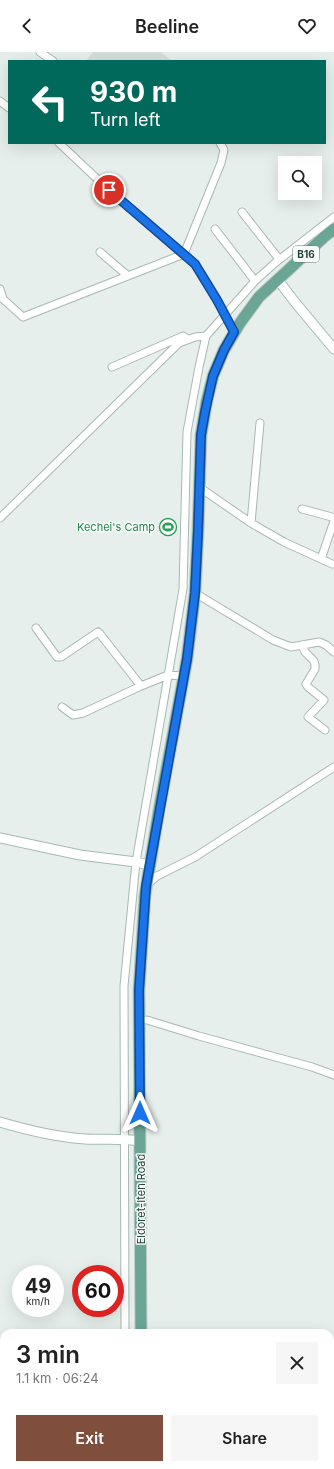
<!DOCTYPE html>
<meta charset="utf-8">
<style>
:root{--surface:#fff;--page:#f6f6f6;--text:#222;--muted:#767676;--accent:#804e3d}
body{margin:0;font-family:Inter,sans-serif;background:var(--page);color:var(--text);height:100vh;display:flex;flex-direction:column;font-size:15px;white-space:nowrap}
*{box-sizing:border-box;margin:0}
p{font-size:13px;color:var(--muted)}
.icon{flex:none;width:22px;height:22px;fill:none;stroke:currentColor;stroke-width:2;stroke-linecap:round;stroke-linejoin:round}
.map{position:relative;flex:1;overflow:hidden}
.panel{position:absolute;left:0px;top:1277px;width:334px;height:140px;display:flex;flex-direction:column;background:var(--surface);border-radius:12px 12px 0 0;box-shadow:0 4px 16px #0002}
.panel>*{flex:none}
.top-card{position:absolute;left:8px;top:8px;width:318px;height:84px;border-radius:0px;box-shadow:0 4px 16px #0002;background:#00695c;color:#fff;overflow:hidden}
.controls{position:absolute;left:278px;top:104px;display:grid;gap:8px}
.controls a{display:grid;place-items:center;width:44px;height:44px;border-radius:0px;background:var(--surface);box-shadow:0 4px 16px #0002;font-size:20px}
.speed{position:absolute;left:12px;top:1213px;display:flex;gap:8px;font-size:20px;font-weight:700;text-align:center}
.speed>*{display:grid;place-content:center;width:52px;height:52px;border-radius:50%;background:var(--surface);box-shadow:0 4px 16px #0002;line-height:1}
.speed small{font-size:10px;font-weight:400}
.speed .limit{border:6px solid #d22;background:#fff;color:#111}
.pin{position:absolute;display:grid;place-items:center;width:34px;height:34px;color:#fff;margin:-17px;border:2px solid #fff;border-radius:50%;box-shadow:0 1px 4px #0007}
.me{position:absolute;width:44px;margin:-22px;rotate:0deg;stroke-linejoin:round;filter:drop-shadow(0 0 3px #0008)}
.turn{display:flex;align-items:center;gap:14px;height:84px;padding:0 16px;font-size:18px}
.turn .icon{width:52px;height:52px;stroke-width:2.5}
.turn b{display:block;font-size:28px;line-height:34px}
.round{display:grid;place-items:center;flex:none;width:42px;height:42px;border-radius:0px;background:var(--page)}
.summary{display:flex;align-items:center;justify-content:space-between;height:68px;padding:0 16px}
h1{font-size:24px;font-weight:600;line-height:30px}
.primary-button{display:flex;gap:8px;margin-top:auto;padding:8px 16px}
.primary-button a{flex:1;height:46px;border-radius:0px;background:var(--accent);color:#fff;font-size:16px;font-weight:600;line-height:46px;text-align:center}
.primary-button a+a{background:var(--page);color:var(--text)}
header{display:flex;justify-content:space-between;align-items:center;height:52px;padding:0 16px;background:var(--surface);font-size:18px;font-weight:600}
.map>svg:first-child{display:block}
.built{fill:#d4dfda}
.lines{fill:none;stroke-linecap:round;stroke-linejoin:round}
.street-casing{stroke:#a8b8b2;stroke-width:9}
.secondary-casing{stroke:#a4bbb3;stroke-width:11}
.primary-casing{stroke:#c2cac8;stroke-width:13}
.street{stroke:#fff;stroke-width:7}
.secondary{stroke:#fff;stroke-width:9}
.primary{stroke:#6aa596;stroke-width:11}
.route-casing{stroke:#114b97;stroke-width:10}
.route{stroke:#1a73e8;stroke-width:7}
.labels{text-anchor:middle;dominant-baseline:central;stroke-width:3;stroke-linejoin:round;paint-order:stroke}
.shield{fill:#f7fbf9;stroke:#637a73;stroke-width:1}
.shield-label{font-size:10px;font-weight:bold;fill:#24423a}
.leisure-label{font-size:11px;fill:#27864d;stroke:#f7fbf9;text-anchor:end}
.street-label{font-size:11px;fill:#24423a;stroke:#f7fbf9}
</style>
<header><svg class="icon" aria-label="back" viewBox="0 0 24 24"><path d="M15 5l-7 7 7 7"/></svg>Beeline<svg class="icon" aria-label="heart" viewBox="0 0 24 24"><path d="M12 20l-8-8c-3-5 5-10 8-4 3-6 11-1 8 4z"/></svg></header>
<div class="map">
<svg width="334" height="1417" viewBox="0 0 334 1417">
<rect width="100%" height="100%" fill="#e6efeb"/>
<path class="built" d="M93,0H161L172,9H86Z"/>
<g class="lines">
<g class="street-casing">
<path id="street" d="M40,0L53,9
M0,49L9,56
M59,91L109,138L195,212L217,248L234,280
M242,160L279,207
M215,177L255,229
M100,200L128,224
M0,237L3,247L23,265L184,202L221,111L224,98L220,91
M112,315L183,284L188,287
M199,435L251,471L284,490L332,512
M302,457L332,465L334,466V469L321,507
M0,466L179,291L195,285L206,284L255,229L275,211L334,165
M251,471L260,371
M195,541L273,588L291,595L319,590L326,593L334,600
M36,576L57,605H61L98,580L100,582L141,634
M302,593L305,600L314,609L315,613V617L306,632L308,635L324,648L308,665L325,678
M62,655L73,663L83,661L141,634L168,623L184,624
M146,834L157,824L195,805L334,715
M147,968L199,984L312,1015L334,1023
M125,1281L124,934L136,810L183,537L187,380L199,315L206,284
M0,1328L4,1330
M330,1391H334
M126,1413V1417"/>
</g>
<g class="secondary-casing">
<path id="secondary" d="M278,228L294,249L334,297
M0,786L80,803L136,810L149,813
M0,1070C27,1078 56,1085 85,1087C104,1088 122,1086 140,1089"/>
</g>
<g class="primary-casing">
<path id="primary" d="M141,1281L139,938L145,843L159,758L187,607L195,541L198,479L201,383L207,348L213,324L224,298L240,271L259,245L324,185L334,177
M141,1413V1417"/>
</g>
<use href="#street" class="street"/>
<use href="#secondary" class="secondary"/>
<use href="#primary" class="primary"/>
</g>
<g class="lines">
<g class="route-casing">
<path id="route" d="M109,138L195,212L217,248L234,280L224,298L213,324L205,360L201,383L198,479L195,541L187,607L146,834L139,938L140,1061"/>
</g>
<use href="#route" class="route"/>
</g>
<defs>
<g id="stadium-ring" transform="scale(0.9)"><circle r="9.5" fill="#f7fbf9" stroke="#2e9e5b" stroke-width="1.5"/><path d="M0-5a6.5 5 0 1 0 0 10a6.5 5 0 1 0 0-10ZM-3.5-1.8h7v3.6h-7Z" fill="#2e9e5b"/></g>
</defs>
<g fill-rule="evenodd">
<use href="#stadium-ring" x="168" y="475"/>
</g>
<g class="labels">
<rect class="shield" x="293" y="194" width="26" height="16" rx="3"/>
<g class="shield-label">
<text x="306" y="202">B16</text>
</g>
<g class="leisure-label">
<text x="155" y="475">Kechei's Camp</text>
</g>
<g class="street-label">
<text transform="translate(141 1147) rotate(-90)">Eldoret-Iten Road</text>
</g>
</g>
</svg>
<div class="controls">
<a><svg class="icon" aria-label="search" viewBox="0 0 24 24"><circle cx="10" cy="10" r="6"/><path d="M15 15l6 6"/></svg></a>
</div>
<div class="speed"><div>49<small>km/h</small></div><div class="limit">60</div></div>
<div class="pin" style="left:109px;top:138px;background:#d93025"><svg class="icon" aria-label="arrive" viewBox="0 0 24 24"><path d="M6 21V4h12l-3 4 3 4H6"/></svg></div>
<svg class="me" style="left:140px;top:1061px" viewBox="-20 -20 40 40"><path d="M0-17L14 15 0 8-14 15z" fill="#1a73e8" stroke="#fff" stroke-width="4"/></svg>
<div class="top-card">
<div class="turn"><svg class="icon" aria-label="left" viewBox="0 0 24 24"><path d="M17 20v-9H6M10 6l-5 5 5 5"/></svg><div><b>930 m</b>Turn left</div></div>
</div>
<section class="panel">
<div class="summary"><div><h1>3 min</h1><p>1.1 km · 06:24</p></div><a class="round"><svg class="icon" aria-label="close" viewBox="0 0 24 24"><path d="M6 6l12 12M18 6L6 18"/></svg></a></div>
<div class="primary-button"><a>Exit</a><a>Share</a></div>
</section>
</div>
